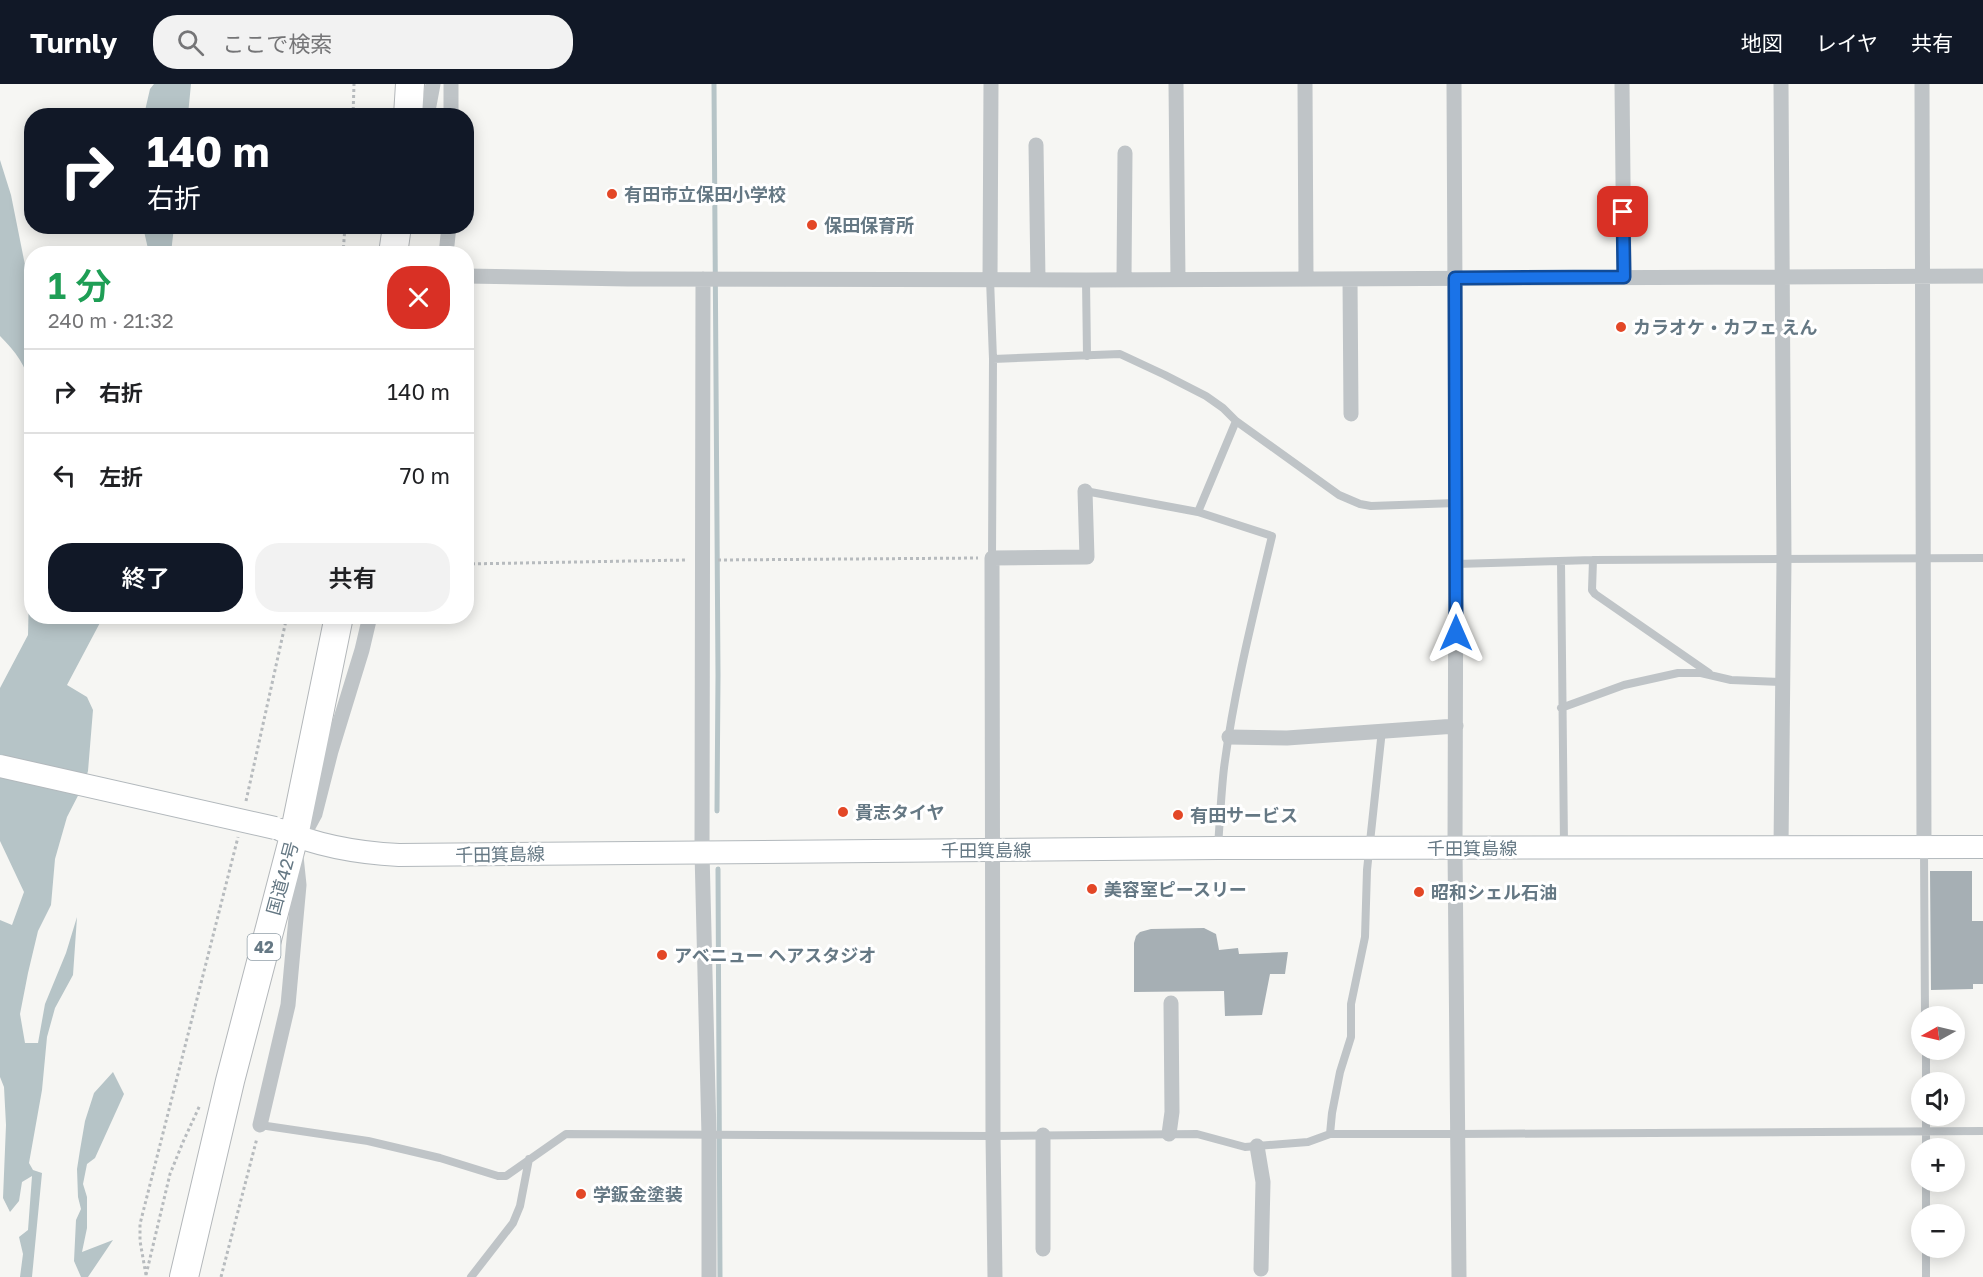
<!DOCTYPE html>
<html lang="ja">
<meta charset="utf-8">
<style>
:root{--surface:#fff;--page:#f2f2f2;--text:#202124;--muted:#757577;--line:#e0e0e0;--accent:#111827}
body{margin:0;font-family:"Golos Text","Noto Sans JP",sans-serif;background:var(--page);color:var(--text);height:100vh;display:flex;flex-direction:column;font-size:22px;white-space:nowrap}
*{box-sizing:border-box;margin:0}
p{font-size:20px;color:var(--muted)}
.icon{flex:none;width:33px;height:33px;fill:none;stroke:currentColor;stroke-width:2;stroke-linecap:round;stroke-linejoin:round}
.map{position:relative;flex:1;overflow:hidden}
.drawer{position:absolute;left:24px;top:162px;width:450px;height:378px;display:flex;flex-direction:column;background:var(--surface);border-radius:24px;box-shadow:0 3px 15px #0003}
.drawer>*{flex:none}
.guide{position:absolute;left:24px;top:24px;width:450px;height:126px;border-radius:24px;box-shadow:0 3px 15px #0003;background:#111827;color:#fff;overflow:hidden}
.needle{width:39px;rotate:262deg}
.buttons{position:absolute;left:1911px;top:922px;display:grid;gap:12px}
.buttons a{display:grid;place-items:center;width:54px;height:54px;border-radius:50%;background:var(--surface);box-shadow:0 3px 15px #0003;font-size:30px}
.pin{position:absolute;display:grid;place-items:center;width:51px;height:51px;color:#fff;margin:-26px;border-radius:12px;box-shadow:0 3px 9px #0006}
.me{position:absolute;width:66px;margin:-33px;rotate:0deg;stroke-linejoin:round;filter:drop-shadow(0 0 4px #0008)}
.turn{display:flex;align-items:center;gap:21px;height:126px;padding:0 24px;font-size:27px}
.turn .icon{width:78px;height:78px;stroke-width:2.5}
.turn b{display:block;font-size:42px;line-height:51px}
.round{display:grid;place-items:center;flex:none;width:63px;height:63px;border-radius:24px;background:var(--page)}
.headline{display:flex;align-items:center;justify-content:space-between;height:102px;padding:0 24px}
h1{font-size:36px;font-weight:600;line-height:45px;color:#1e9e55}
.button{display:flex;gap:12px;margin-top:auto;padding:12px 24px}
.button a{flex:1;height:69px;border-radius:24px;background:var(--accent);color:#fff;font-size:24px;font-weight:600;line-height:69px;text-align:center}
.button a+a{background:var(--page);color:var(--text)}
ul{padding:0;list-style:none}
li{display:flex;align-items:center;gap:18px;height:84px;padding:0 24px;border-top:2px solid var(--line)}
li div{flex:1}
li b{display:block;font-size:22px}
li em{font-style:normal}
header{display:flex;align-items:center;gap:36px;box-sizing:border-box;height:84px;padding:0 30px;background:var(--accent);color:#fff}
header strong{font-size:28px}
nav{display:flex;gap:33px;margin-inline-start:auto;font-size:21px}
.search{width:420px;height:54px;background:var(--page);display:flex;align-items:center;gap:15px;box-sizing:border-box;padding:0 21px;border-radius:24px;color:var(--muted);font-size:22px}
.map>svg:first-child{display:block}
.water{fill:#b6c4c7}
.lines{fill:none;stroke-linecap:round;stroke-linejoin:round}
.stream{stroke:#b6c4c7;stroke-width:5}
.building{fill:#a6afb4}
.secondary-casing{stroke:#b2b8bc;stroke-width:24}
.highway-casing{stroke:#b3b7ba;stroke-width:30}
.path{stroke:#b7bbbe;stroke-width:3;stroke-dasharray:3 3;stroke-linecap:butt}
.lane{stroke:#bfc4c7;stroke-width:8}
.street{stroke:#bfc4c7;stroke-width:15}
.secondary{stroke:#fff;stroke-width:22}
.highway{stroke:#fff;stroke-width:28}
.secondary-bridge-casing{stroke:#b2b8bc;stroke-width:24;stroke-linecap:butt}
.secondary-bridge{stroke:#fff;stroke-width:22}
.route-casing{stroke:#114b97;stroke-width:15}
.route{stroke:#1a73e8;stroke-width:10}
.poi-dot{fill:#e34726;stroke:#fff;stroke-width:2}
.labels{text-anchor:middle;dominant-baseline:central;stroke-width:6;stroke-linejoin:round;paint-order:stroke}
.shield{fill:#fff;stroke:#93a0a9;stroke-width:1.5}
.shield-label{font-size:16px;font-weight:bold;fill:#657884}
.poi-label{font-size:18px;font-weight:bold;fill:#657884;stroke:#fff;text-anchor:start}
.street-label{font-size:18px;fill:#657884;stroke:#fff}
</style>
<header>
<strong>Turnly</strong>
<div class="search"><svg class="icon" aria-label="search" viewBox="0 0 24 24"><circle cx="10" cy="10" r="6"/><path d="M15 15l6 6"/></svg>ここで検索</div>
<nav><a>地図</a><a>レイヤ</a><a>共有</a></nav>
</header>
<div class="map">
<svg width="1983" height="1193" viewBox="0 0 1983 1193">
<rect width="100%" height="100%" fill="#f6f6f3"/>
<path class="water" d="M154,0H191L188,31H144L150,5Z
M0,76L11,111L27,191L31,202V304C26,281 16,268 0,252Z
M143,143H174L171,169H149Z
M31,423L32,532L103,533L67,601L87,613L93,626L88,687L84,700L67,733L55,775L51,821L38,847L28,889L20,930L25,959H38L45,920L66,869L77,833L73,891L55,924L47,953L42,1006L29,1079L33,1086L42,1089L32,1193H20L23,1170L19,1153L28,1146L32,1092L22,1098L19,1117L10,1128L3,1114L6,1041L4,1003L0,993V836L12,841L24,808L0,757V604L28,551Z
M113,988L124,1010L95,1074L87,1080L83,1100L87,1113V1144L82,1168L113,1156L88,1193H81L74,1177L76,1136L81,1125L78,1113L77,1085L80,1066L85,1037L94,1009Z"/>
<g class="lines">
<path class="stream" d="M714,0L718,591L717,727
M718,785L720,1193"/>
</g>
<path class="building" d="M1930,787H1972V837H1983V900H1973V905L1931,906Z
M1204,844L1216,850L1219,866L1238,864L1239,870L1288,868L1285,890H1270L1262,931L1225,932L1224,907L1134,908V859L1136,852L1140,848L1151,845Z"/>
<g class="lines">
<g class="secondary-casing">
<path id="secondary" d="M281,746C318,762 359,769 399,771L1218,764L1983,763"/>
</g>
<g class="highway-casing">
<path id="highway" d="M408,32L410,0
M393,170L397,142
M184,1193L230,997L294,752L339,532"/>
</g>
<path class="path" d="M353,32L354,0
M343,170L345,142
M718,476L978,474
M466,480L687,476
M246,717L287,532
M146,1191L140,1157V1140L238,753
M146,1191L170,1090L183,1058L200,1021
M221,1193L257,1054"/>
<path class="lane" d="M990,195L993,275L992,474
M1086,196L1087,272
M993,275L1120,270L1165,291L1206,312L1223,324L1236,337
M1085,407L1198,428
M1593,476L1592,506L1595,510L1709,589
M1561,478L1564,761
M1456,480L1593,476L1983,474
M1561,624L1624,601L1678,589H1701L1731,596L1782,598
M1218,762C1220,736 1221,710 1224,684C1234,606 1254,528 1272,452L1198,428L1236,337L1339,411L1360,420L1371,422L1456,419
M1924,767L1925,933
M1926,966V999
M1926,1032V1065
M260,1041L368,1057L440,1074L498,1092H506L566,1050L993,1052L1197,1050L1245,1063L1308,1058L1330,1050H1459L1983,1047
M1330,1050L1332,1029L1340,988L1351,953V920L1365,853L1367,786L1382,646
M1926,1131V1098
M471,1193L513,1139L520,1122L529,1075
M1926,1193V1164"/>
<path class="street" d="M1176,0L1178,195
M1305,0L1306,195
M1454,0L1456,419L1455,764L1459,1193
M1622,0L1624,193
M1781,0L1784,475L1781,763
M1922,0L1924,763
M427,32L433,0
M451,32V0
M1036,61L1038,195
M446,170L449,142
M466,192L628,195L1086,196L1983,192
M703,195L702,768L709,1051V1193
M990,195L991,0
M1124,195L1125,69
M1350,195L1351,330
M1229,653L1287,654L1456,642
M302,754L315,730L331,667L362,566L370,532
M260,1041L288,921L299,801L296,772
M1169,1050L1172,1028L1171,919
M1043,1051V1165
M1257,1062L1263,1098L1261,1185
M995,1193L993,1052L992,474L1087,473L1085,407"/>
<use href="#secondary" class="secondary"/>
<use href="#highway" class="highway"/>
<g class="secondary-bridge-casing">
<path id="secondary-bridge" d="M0,682L275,744"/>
</g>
<use href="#secondary-bridge" class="secondary-bridge"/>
</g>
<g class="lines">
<g class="route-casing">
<path id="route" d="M1456,549L1455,194L1624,193L1623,128"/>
</g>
<use href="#route" class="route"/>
</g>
<g class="poi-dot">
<circle cx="612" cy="110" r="6"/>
<circle cx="812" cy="141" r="6"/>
<circle cx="1621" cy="243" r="6"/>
<circle cx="843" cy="728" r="6"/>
<circle cx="1178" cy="731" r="6"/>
<circle cx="1092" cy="805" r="6"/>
<circle cx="1419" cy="808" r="6"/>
<circle cx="662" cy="871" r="6"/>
<circle cx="581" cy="1110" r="6"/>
</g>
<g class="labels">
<rect class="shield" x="247.5" y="850" width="33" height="26" rx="4.5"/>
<g class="shield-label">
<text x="264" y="863">42</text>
</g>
<g class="poi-label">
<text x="624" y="110">有田市立保田小学校</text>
<text x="824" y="141">保田保育所</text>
<text x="1633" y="243">カラオケ・カフェ えん</text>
<text x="855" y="728">貴志タイヤ</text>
<text x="1190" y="731">有田サービス</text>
<text x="1104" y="805">美容室ピースリー</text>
<text x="1431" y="808">昭和シェル石油</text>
<text x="674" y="871">アベニュー ヘアスタジオ</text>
<text x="593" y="1110">学鈑金塗装</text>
</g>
<g class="street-label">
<text x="1472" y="764">千田箕島線</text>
<text x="986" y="766">千田箕島線</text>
<text transform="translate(500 770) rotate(-1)">千田箕島線</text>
<text transform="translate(282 794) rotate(-75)">国道42号</text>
</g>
</g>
</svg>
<div class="buttons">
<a><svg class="needle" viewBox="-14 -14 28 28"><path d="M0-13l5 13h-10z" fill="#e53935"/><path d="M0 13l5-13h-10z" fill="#757577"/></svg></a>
<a><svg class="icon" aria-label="sound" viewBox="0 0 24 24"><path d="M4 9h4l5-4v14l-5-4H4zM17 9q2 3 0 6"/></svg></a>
<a>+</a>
<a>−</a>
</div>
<div class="pin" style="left:1623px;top:128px;background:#d93025"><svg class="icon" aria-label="arrive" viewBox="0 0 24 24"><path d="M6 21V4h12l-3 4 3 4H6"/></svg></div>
<svg class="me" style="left:1456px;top:549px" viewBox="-20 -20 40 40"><path d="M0-17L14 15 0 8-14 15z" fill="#1a73e8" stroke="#fff" stroke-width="4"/></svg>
<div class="guide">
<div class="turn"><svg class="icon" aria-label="right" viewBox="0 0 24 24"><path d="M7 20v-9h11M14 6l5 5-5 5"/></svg><div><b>140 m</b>右折</div></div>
</div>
<section class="drawer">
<div class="headline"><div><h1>1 分</h1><p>240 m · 21:32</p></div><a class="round" style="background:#d93025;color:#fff"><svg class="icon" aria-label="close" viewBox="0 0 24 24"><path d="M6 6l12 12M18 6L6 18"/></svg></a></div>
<ul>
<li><svg class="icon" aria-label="right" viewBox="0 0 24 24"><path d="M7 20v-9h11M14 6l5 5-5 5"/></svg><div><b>右折</b></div><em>140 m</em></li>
<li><svg class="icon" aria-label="left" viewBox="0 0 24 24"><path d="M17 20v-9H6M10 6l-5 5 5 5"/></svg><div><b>左折</b></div><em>70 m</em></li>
</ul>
<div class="button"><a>終了</a><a>共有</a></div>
</section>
</div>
